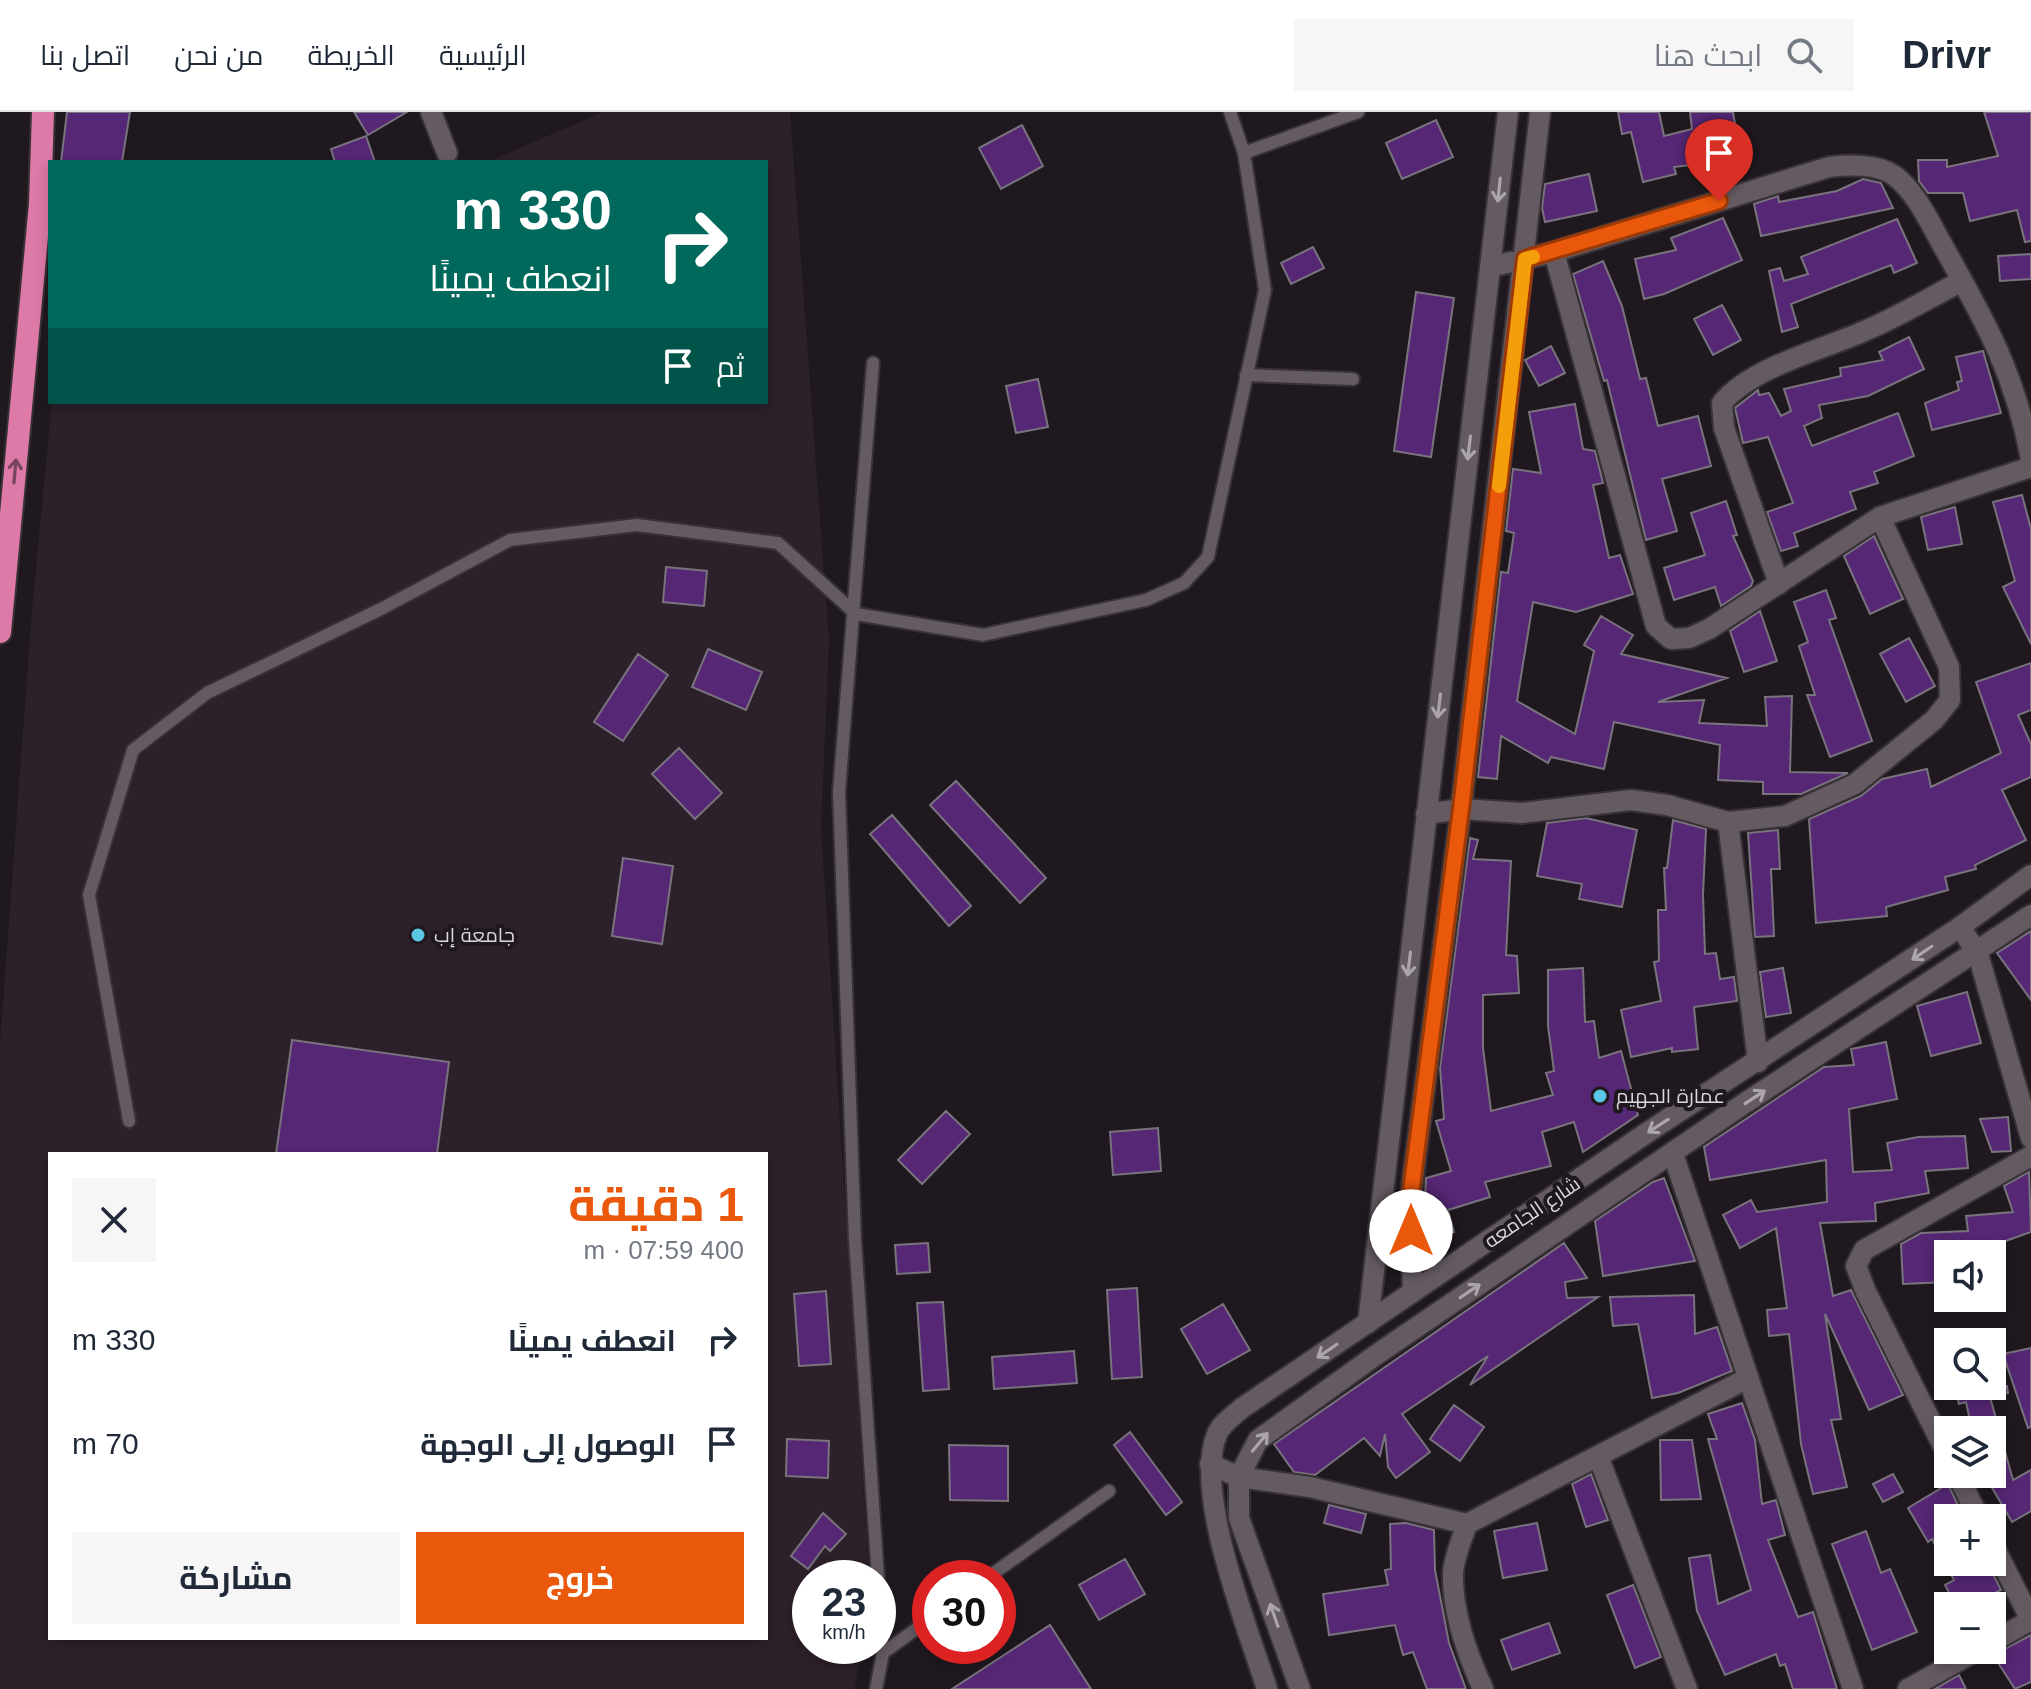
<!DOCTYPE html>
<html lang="ar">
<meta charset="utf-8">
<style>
:root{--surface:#fff;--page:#f6f6f7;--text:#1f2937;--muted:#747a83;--line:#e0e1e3;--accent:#ea580c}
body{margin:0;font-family:Arial,Cairo,sans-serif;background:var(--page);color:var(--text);direction:rtl;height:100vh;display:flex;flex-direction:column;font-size:30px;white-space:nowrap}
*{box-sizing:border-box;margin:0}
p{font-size:26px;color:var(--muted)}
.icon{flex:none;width:44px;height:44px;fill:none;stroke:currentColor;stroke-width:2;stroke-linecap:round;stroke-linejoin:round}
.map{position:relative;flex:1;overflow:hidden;direction:ltr}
.side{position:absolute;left:48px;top:1040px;width:720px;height:488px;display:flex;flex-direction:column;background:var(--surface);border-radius:0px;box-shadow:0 4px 12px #0003;direction:rtl}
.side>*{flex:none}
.guide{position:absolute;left:48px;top:48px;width:720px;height:244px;border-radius:0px;box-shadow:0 4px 12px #0003;direction:rtl;background:#00695c;color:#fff;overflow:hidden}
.buttons{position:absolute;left:1934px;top:1128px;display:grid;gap:16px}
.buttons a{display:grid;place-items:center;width:72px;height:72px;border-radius:0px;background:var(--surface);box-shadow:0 4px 12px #0003;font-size:40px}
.speed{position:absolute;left:792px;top:1448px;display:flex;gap:16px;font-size:40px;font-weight:700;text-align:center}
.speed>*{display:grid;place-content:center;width:104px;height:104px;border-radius:50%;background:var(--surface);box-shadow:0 4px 12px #0003;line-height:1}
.speed small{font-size:20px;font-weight:400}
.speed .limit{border:12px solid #d22;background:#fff;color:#111}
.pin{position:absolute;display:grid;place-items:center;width:68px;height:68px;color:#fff;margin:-82px -34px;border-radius:50% 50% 50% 0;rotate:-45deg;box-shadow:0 0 8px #0007}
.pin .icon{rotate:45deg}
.me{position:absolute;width:88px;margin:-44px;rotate:0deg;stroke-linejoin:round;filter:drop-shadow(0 0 6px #0008)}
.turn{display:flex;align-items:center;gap:28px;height:168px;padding:0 24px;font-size:36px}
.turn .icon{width:104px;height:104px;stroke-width:2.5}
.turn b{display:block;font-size:56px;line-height:68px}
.then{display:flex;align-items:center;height:76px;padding:0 24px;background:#0003;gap:16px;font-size:30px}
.round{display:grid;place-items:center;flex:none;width:84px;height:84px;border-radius:0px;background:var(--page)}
.headline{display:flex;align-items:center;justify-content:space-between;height:136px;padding:0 24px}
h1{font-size:48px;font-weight:700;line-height:60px;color:var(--accent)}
.action{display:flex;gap:16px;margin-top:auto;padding:16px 24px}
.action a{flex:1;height:92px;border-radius:0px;background:var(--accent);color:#fff;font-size:32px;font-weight:700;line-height:92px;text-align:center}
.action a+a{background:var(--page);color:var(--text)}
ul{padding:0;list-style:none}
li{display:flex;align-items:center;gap:24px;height:104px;padding:0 24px}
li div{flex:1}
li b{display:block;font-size:30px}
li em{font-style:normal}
header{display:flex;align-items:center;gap:48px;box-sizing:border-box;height:112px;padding:0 40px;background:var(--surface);border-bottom:2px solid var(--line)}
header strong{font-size:38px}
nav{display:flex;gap:44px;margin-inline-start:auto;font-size:28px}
.search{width:560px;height:72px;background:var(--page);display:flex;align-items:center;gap:20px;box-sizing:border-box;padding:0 28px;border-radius:0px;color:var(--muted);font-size:30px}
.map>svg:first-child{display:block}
.built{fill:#2c202b;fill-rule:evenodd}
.building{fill:#552774;stroke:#79737e;stroke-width:2}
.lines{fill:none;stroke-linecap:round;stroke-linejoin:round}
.service-casing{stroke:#383237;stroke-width:16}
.minor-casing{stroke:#383237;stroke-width:24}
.tertiary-casing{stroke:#383237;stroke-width:24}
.trunk-casing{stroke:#383237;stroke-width:26}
.service{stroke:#645a62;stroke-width:12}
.minor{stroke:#645a62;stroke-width:20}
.tertiary{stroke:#645a62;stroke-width:20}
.trunk{stroke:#de7aa8;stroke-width:22}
.oneway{stroke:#aca4ab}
.oneway2{stroke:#75445d}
.route-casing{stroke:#983908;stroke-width:20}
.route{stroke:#ea580c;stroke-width:14}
.slow{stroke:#f59e0b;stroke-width:14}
.poi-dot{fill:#5bc8e6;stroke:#20181f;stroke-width:3}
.labels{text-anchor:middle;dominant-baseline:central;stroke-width:8;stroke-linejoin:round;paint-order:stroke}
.poi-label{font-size:20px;fill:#dcd6db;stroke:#20181f;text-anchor:start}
.street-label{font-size:20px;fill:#dcd6db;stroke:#20181f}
</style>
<header>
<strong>Drivr</strong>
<div class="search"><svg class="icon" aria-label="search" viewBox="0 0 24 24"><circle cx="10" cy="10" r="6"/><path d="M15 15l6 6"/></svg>ابحث هنا</div>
<nav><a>الرئيسية</a><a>الخريطة</a><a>من نحن</a><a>اتصل بنا</a></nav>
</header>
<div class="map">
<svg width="2031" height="1577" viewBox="0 0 2031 1577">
<rect width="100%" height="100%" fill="#20181f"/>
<path class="built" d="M603,0H790L829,529L821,715L869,1466H810V1534H863L854,1577H0V932L32,497L52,290H766V50H488ZM50,1042H766V1526H50Z"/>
<path class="building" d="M67,0H130L122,50H61Z
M354,0H407L368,23Z
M1618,0H1659L1664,24L1692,17L1690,0H1733L1741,47L1674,55L1676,62L1643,70L1631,20L1622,22Z
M1984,0H2031V129L2025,130L2017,98L1970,109L1963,81H1928L1919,69L1918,48H1947V55L1998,44Z
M1436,8L1453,45L1402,67L1386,31Z
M1022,13L1043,54L1001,77L979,36Z
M366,24L375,50H335L331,37Z
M1589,62L1597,99L1545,110L1542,96L1545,72Z
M1863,67L1881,71L1893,96L1761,124L1754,92L1778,84L1779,90L1837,79Z
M1723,106L1742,148L1664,182L1644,187L1635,147L1676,138L1671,126Z
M1897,107L1917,151L1894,161L1891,153L1791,192L1798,215L1782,220L1769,159L1780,156L1784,169L1808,162L1801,145Z
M1313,135L1324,156L1291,172L1281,151Z
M2031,142V167L2000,169L1998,144Z
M1603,149L1622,194L1640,267L1646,266L1658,314L1698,304L1711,354L1662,367L1677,419L1646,428L1607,268L1604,269L1573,162Z
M1416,180L1454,186L1431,345L1394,339Z
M1722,193L1741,228L1713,243L1694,207Z
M1909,225L1924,257L1868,284L1819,293L1822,306L1804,314L1812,334L1898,301L1914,344L1874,360L1878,371L1850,380L1856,397L1794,421L1798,434L1781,439L1767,400L1793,391L1768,325L1743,331L1735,296L1758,278L1759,283L1769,281L1781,304L1791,299L1784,277L1841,264L1840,256L1883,248L1879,240Z
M1551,234L1565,261L1539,274L1525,248Z
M1983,239L2001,301L1932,318L1925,291L1959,278L1957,270L1962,269L1956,245Z
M1038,267L1048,315L1016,321L1006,274Z
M1575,292L1583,337L1595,339L1603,371L1593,373L1609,446L1620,443L1633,482L1576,500L1533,490L1517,589L1575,622L1594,539L1584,533L1601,504L1633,523L1621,542L1727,566L1658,590L1704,588L1699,611L1767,614L1765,585L1792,584L1790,660L1848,661L1801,682H1763V670L1718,668L1720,633L1614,610L1604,657L1551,645L1548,651L1501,624L1497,667L1478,665L1501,460L1508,461L1514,421L1506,419L1513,357L1541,361L1529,300Z
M2022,383L2031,417V532L2003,475L2015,469L1993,390Z
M1726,389L1737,423L1733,424L1753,469L1751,474L1721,494L1715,475L1674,488L1664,456L1705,443L1691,401Z
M1955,395L1962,432L1928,438L1921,405Z
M1874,424L1903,487L1870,502L1844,444Z
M666,455L707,459L704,494L663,490Z
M1826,478L1836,506L1829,508L1872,629L1830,645L1807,583H1815L1799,534L1808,530L1794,490Z
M1760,499L1777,549L1744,560L1730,519Z
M1909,526L1935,574L1906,590L1880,542Z
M708,537L762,560L746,598L692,575Z
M638,542L668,563L623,629L594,610Z
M2031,551V598L2018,603L2031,632V665L2002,678L2026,728L1975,753L1976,757L1945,765L1948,778L1886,795L1887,804L1816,811L1809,707L1861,684L1882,667L1927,657L1931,675L2001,641L1976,570Z
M679,636L722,681L695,707L652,662Z
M956,669L1046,766L1020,791L930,693Z
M892,703L971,794L949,814L870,722Z
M1586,706L1637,718L1622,795L1579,787L1582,772L1537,764L1547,711Z
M1673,708L1706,717L1703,783L1705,842L1716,841L1720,867L1734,865L1737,889L1694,895L1698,937L1672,940V936L1631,945L1621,898L1661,889L1654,850L1659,849L1658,798H1666L1664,756H1667Z
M1778,718L1780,757H1771L1774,824L1755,825L1748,721Z
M1470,726L1478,728L1473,747L1511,749L1506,843L1517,844L1519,881L1483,883V936L1491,999L1553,983L1546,961L1554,959L1548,914V858L1583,856L1585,910L1594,909L1599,946L1621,939L1638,1003L1583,1040L1574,1010L1542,1020L1551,1054L1485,1070L1490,1085L1448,1098L1454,1120L1429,1127L1424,1108L1426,1066L1451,1059L1436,1009L1444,1007L1440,956Z
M623,746L673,754L662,832L612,824Z
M2031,819V888L1997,841Z
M1783,856L1791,901L1766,905L1760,860Z
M1967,880L1981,931L1931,944L1917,894Z
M292,928L449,950L437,1042H276Z
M1886,930L1897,987L1849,997L1853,1060L1892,1058L1887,1031L1918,1025L1965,1024L1968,1056L1925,1059L1929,1081L1875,1091L1876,1109L1820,1111L1833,1184L1851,1178L1903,1283L1869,1298L1825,1202L1841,1307L1831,1308L1847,1375L1813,1382L1801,1332L1789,1222L1769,1224L1767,1198L1787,1196L1776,1116L1740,1136L1723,1103L1751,1088L1757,1100L1827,1090L1826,1048L1710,1068L1704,1035L1824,955L1854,953L1851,937Z
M946,999L970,1022L922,1072L898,1048Z
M2008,1005L2011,1039L1992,1040L1980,1007Z
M1158,1016L1161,1059L1113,1063L1110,1020Z
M2029,1060L2031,1120L2000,1131L2001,1137L1947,1142L1948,1170L1903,1172L1901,1132L1921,1121L1968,1119L1966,1104L2013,1100L2004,1074Z
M1664,1066L1695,1149L1603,1164L1595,1109L1653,1070Z
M928,1131L930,1160L897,1162L895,1133Z
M1564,1131L1587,1166L1565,1170L1567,1186L1598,1185L1470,1273L1488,1244L1402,1302L1430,1340L1396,1366L1388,1355L1385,1322L1380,1344L1364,1326L1315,1363L1294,1360L1274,1332Z
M1137,1176L1142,1265L1112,1267L1107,1178Z
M826,1179L831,1252L799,1254L794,1182Z
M1694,1183L1695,1222L1717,1215L1732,1259L1678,1281L1652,1286L1638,1212L1613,1214L1610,1185Z
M943,1190L949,1277L923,1279L917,1191Z
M1223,1192L1250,1238L1207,1262L1181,1217Z
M2031,1236V1315L2028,1316L2003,1242Z
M1074,1239L1077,1271L994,1277L992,1245Z
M1955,1274H2007L2008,1281L1990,1285L2013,1368L2031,1358V1399L2012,1410L1984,1362H1992V1318H1972L1966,1290L1959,1292Z
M1742,1291L1755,1328L1762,1392L1776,1388L1785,1423L1768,1428L1798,1505L1813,1500L1837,1577H1793L1785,1552L1780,1554L1776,1542L1725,1563L1697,1499L1689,1446L1710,1443L1718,1492L1751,1478L1708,1327H1717L1708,1302Z
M1454,1293L1484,1315L1460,1349L1430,1327Z
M1130,1320L1182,1390L1166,1403L1114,1333Z
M787,1327L829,1329L828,1366L786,1364Z
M1660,1328H1692L1701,1387L1661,1388Z
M949,1333L1008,1334V1389L950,1388Z
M1591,1362L1608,1408L1586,1415L1572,1372Z
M1893,1362L1903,1380L1883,1390L1873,1372Z
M1948,1372L1964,1406H1948V1450H1987L2001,1478L1969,1494H1956L1945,1473L1954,1468L1932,1427L1928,1430L1908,1396Z
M1329,1393L1366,1402L1361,1421L1324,1411Z
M823,1401L846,1422L830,1439L825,1434L808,1457L791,1444Z
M1406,1411L1434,1418L1435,1458L1449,1531L1466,1577H1427L1413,1540L1403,1543L1395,1513L1329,1523L1323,1482L1388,1473L1385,1458L1391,1457L1390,1412Z
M1537,1411L1547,1458L1503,1466L1494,1419Z
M1866,1419L1881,1461L1890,1457L1917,1520L1872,1538L1832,1432Z
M1125,1447L1145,1482L1099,1508L1079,1473Z
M1633,1473L1661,1545L1635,1556L1607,1483Z
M1549,1511L1560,1541L1512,1558L1501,1528Z
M1050,1513L1091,1577H952Z
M2031,1523V1570L2015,1577L1993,1543Z
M1959,1563L1966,1577H1935Z"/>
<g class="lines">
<g class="service-casing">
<path id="service" d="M1230,0L1244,41
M873,251L839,680L855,1128L878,1466
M1246,263L1353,267
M129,1009L89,783L133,638L207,581L383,496L510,428L637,413L778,431L856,502L983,523L1146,488L1184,471L1208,445L1265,178L1244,41L1358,0
M987,1466L1109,1379
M883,1541L930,1507
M876,1577L883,1541L878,1473"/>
</g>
<g class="minor-casing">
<path id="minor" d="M431,0L447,41
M1554,140L1656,514L1671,527L1689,526L1709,517L1880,405L2031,355
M1490,155L1554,140L1829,55C1849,53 1877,51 1895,64C1916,80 1930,111 1943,134C1985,209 2015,261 2031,347
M1779,472L1724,316L1722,291C1752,254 1826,237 1869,217C1901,203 1931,185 1962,169
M1426,702L1461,697L1522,701L1631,688L1667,693L1728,710L1785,704L1855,672L1934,608L1950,588L1949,555L1880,405
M1728,710L1758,950
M1960,815L1978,842L2031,1026
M1673,1042L1853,1577
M1413,1180L1410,1088L1461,697L1540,0
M1368,1211L1508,0
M1598,1344L1687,1577
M1948,1344L1866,1180L1856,1154L1864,1138L2031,1044
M1210,1352L1239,1365L1310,1375L1467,1412L1748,1266
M1957,1362L1979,1406
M1467,1412C1462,1427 1454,1445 1453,1461C1452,1500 1467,1542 1483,1577
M1992,1431L2031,1508L1992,1530
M1908,1577L1978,1538"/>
</g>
<g class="tertiary-casing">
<path id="tertiary" d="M1267,1577C1248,1516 1193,1381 1217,1322C1221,1312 1234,1303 1242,1296L1651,1018L1960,815L2031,763
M1300,1577L1239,1406V1365L1258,1328L1376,1243L1742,993L2031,803"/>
</g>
<g class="trunk-casing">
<path id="trunk" d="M0,520L40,92L43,0"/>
</g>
<use href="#service" class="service"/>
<use href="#minor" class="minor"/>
<use href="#tertiary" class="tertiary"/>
<use href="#trunk" class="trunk"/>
</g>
<defs><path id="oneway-shaft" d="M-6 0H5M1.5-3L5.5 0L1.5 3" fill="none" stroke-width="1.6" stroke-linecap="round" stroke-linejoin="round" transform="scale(2)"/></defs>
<g class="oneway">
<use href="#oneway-shaft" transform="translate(1499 78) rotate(96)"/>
<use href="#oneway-shaft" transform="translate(1469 336) rotate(97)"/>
<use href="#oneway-shaft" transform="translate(1439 594) rotate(97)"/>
<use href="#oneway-shaft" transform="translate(1922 841) rotate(146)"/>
<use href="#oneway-shaft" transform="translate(1409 852) rotate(97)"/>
<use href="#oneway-shaft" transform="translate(1755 985) rotate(-33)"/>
<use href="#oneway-shaft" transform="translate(1658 1014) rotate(147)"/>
<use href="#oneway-shaft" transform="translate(1470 1179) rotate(-34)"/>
<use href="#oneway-shaft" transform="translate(1327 1239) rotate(146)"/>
<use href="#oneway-shaft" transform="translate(1260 1330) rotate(-50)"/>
<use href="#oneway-shaft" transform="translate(1274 1503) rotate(-109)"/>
</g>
<use class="oneway2" href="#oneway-shaft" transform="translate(15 359) rotate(-85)"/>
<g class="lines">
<g class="route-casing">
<path id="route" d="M1411,1119L1410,1088L1461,697L1525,147L1719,89"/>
</g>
<use href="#route" class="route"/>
<path class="slow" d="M1499,374L1525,147L1533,145"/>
</g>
<g class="poi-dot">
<circle cx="418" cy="823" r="8"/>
<circle cx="1600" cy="984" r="8"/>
</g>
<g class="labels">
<g class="poi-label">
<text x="434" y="823">جامعة إب</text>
<text x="1616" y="984">عمارة الجهيم</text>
</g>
<g class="street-label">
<text transform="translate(1532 1100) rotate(-34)">شارع الجامعه</text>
</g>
</g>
</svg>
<div class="buttons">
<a><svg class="icon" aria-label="sound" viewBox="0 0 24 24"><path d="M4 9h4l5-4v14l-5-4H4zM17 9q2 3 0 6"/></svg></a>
<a><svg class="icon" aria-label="search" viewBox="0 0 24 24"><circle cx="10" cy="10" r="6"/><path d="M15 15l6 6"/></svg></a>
<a><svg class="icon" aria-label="layers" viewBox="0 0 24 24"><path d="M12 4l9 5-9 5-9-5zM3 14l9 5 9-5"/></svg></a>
<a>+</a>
<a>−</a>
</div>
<div class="speed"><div>23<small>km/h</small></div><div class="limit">30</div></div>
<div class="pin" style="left:1719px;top:89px;background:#d93025"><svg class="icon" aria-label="arrive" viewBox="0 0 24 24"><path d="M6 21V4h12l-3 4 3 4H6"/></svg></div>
<svg class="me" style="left:1411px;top:1119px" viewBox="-20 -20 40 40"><circle r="19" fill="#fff"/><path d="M0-13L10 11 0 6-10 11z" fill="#ea580c"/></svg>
<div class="guide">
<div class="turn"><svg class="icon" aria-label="right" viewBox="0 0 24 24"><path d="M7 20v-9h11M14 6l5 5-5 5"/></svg><div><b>330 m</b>انعطف يمينًا</div></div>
<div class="then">ثم<svg class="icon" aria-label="arrive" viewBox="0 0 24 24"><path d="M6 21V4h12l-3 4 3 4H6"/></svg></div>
</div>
<section class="side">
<div class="headline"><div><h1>1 دقيقة</h1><p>400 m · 07:59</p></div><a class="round"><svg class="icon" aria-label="close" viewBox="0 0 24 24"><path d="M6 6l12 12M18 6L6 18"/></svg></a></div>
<ul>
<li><svg class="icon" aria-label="right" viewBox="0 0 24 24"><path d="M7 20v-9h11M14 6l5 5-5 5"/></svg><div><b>انعطف يمينًا</b></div><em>330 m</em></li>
<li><svg class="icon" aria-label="arrive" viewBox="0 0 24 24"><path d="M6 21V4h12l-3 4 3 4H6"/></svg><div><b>الوصول إلى الوجهة</b></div><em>70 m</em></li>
</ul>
<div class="action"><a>خروج</a><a>مشاركة</a></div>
</section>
</div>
